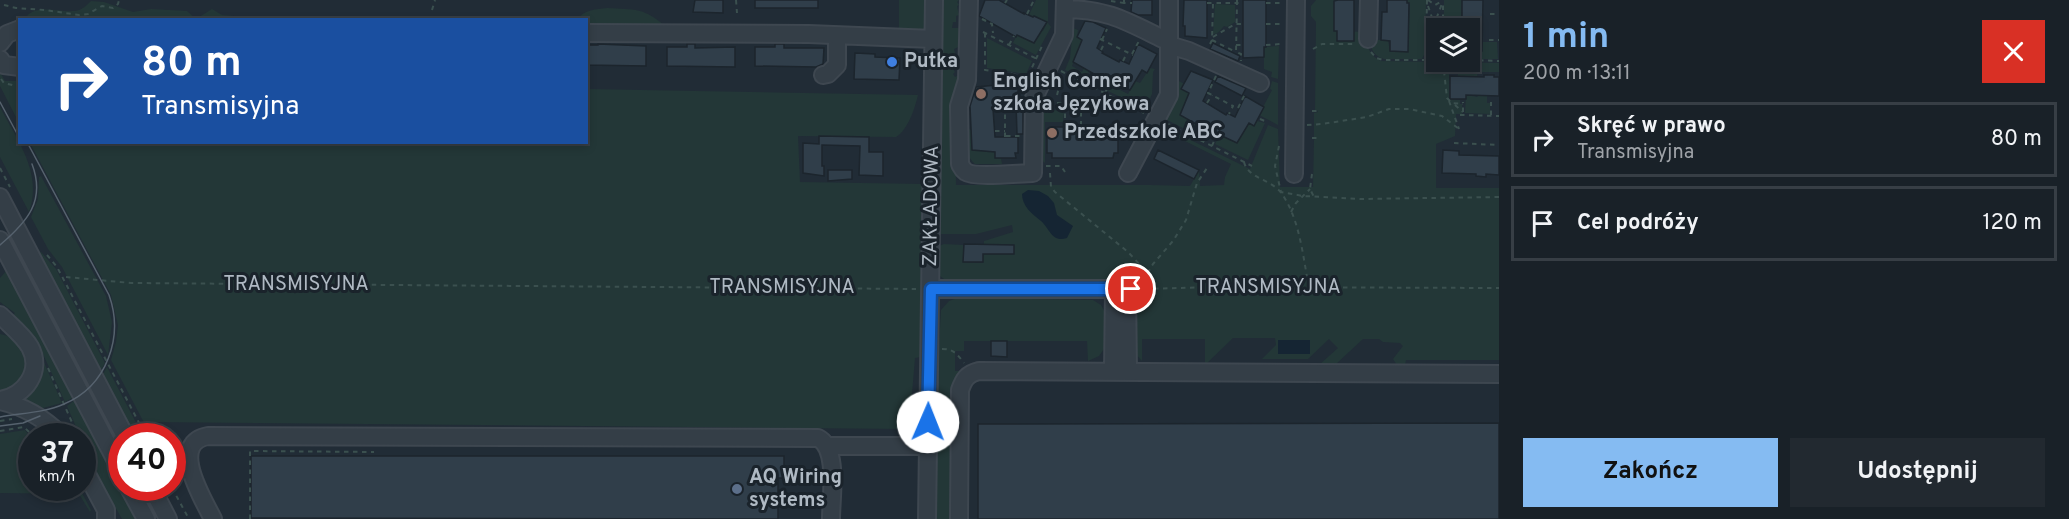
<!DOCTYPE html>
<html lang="pl">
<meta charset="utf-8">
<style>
:root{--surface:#192128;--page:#222930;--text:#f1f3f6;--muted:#9fa3a8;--line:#373e45;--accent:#85bbf2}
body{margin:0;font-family:Overpass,sans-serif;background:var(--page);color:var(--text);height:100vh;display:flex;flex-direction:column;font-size:22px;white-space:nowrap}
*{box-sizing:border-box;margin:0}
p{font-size:20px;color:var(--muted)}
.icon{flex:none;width:33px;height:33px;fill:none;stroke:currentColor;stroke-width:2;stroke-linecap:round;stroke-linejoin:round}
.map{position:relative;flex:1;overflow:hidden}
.side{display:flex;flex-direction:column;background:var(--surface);width:570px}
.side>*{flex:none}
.banner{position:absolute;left:18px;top:18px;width:570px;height:126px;border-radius:0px;box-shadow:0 3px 9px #0003,0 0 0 2px var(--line);background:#1a4fa0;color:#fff;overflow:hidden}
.buttons{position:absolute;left:1426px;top:18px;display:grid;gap:12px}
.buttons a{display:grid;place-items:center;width:54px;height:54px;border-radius:0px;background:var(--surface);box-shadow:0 3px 9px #0003,0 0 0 2px var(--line);font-size:30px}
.speed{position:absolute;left:18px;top:423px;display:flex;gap:12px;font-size:30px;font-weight:700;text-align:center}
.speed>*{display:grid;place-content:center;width:78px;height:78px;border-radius:50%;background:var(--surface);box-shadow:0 3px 9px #0003,0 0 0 2px var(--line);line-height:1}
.speed small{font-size:15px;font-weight:400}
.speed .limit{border:9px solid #d22;background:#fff;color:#111}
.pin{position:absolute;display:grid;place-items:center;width:51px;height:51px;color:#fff;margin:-26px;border:3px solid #fff;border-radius:50%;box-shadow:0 2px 6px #0007}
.me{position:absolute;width:66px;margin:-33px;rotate:1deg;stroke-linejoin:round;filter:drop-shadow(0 0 4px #0008)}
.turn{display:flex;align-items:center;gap:21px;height:126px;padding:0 24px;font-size:27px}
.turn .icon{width:78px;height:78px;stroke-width:2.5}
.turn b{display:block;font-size:42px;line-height:51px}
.round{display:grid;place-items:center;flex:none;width:63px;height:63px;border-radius:0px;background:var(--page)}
.headline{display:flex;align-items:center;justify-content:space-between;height:102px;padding:0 24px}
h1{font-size:36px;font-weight:700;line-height:45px;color:var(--accent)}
.button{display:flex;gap:12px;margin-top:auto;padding:12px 24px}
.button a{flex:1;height:69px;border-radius:0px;background:var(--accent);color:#111;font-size:24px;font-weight:700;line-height:69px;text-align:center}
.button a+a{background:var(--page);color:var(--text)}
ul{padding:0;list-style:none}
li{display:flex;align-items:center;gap:18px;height:75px;margin:0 12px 9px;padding:0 12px;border:3px solid var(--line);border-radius:0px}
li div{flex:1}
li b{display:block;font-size:22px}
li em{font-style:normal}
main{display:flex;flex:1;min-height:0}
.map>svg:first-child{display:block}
.green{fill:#233737}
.water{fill:#152533}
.building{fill:#303e4a;stroke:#1c252d;stroke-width:1.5}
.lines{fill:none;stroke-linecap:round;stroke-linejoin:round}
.minor-casing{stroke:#3e4750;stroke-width:20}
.path{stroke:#3b504f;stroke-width:2;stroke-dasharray:4.5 4.5;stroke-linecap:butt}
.minor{stroke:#343e47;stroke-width:16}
.tram{stroke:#56626e;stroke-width:1.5}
.route-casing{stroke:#114b97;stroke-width:15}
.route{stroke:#1a73e8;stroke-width:10}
.shop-dot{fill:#3f7fe0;stroke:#1a232b;stroke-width:2}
.education-dot{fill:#8d6e63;stroke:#1a232b;stroke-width:2}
.service-dot{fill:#5c6f8a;stroke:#1a232b;stroke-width:2}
.labels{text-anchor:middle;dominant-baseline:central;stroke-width:6;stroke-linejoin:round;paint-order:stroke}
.poi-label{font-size:20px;font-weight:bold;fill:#afb9c3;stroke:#1a232b;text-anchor:start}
.street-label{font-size:20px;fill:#afb9c3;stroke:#1a232b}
</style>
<main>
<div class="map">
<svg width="1499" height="519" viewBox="0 0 1499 519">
<rect width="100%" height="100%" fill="#212c36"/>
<path class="green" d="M899,0H924V32L899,34Z
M939,0H959L957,2L959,5L957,6L959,15L956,16V22H953L952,28H965V44L954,49L956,57L953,64L955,67L953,69L955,72L953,74L955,77L963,73L955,107L956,185H1150L1190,186L1199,170L1200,186L1224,185L1225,177L1231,164L1165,131L1166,128L1250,169L1268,125L1278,129L1280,187H1313L1314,140L1317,138L1314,137V113L1318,112L1317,110H1315L1316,22L1311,16V6L1316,0H1338L1334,31L1366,32C1367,45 1368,55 1381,61L1499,63V72H1478L1477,76H1458V72H1449V99L1460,100V104H1462V114H1456L1455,136L1436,144V188H1499V360H1406L1405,365H1397L1393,359L1403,346L1400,343L1383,342L1379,339H1363L1336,364L1319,365L1338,348L1329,339L1308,359H1262L1276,345L1275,338H1233L1205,365V339H1142V361L1134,352L1131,283H952V279H944L940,276L936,247L944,244L963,245V262L983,263L984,241L1013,232L1012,225L976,234H937Z
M1036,0H1048V23L1051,27L1036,55L1013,43L1017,35L1034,43L1041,30L1043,31L1047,22L1034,16L1033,19L1029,15Z
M1407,0H1426L1425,53L1422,59H1384C1374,56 1371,50 1370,40H1388L1390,52H1408L1407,25H1409L1410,4L1407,3Z
M1444,0H1462L1461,22H1465V28H1444Z
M91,1L104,2L133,12L151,9L187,11L196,19L212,9L222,15L234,16V19H25C34,1 64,15 79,10C83,9 88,4 91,1Z
M1215,4L1235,5V22L1227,27L1224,26C1221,29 1219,34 1213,34Z
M607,8C635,10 644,7 666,27L587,26L586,20H577C583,10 596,9 607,8Z
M1073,28L1078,30L1077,37L1082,40L1072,66L1082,72L1084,68L1089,70L1087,80L1065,70L1070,58Z
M987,38L1032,61L1026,74L987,68Z
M1482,42H1497L1498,59H1470V50L1482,51Z
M1279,46L1278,79L1271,77L1272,72L1264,69V47Z
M1150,68L1155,69L1153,72L1152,94L1145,109L1108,91L1111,83L1112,86L1128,94L1135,81L1140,83Z
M0,72L5,81H19V123L0,86Z
M1177,80L1186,85L1183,90L1189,93L1180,115L1196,123L1193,133L1165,119Z
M1272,81L1278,83V125L1259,115L1272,90L1270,89Z
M587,89L918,95C915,108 908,130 896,137L798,136L800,182L924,184L921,357L915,358L909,429L148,422L156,435L155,436H151L111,360L116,342L118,325L111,295L30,143L586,142Z
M1466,95L1477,97L1478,96H1487V103H1490V114L1465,113Z
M1045,105H1052V110L1064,111L1063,122H1045V163L1042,160V109Z
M0,107C17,140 43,173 29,212L0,157Z
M1257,121L1265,123L1248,160L1215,144L1220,135L1236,143L1249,123L1254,125Z
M970,129L972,132V150L995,152V158H1001L1002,164H975C965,156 966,143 966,131Z
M41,176L106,296L112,322L108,355L62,267L48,249L31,217L38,199L39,177Z
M41,252L56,269L105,363L100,372L38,254Z
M7,270L74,397L65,402L36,339L13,315L15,313L0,302V278Z
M957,298L1093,300L1101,305L1106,314V346L1099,356L1088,361L1087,341H964V351H955V371H961L955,379L953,388V519H933L935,346H939L941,310L949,301Z
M0,334C18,337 21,347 28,363L22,382L0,394Z
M38,349L62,403L39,409L20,400Z
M107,367L143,436H133L102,376Z
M75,400L137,519H122C112,501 83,454 82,436H80L67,406Z
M25,430L31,438L32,488H77L82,493L91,510L90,512L79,494L0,493V434Z"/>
<path class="water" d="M1028,190L1039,191L1048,196L1054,203L1057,215L1073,226L1067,238C1052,243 1050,229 1041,221C1032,214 1022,206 1022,194Z
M1278,340H1310V354H1278Z"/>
<path class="building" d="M695,0H723V13L693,12Z
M755,0H818V8H755Z
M985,0H999L1024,14V13L1033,17L1034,16L1047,22L1034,43L1017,35L1016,37L979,16Z
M1132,0H1152V15H1138L1131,12Z
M1184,0H1207V38L1185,36V26H1183Z
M1243,0H1266V47H1264V57L1243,58Z
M1338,0H1354V41H1337V31H1334V1Z
M1387,0H1407V3H1409L1408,52L1390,51V41L1381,40L1382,12H1387Z
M1462,0H1483L1482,51L1470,50V28H1465V22H1462Z
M1085,21L1093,22L1106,28L1097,48L1103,52L1102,53L1119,62L1120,60L1129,64L1138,44L1157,54L1147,73L1142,70L1130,90L1114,82L1113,84L1108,82L1073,62L1082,40L1077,37Z
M1213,43L1240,56L1238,61L1210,49Z
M598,44L646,46V66L586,65V45H598Z
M687,44H695V48L735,47V67L667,66V47H687Z
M775,44H784V48H824L823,64L816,67L755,66V47H775Z
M855,53L875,54V57L900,58L899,80L854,79Z
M1191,71L1213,80L1203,101L1226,115L1227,113L1235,117L1245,96L1264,107L1254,126L1249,123L1237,143L1220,135L1219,137L1180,115L1189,93L1181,89Z
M1484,75H1494V77H1499V96L1466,95V99H1450V76L1484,77Z
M1218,76L1246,88L1242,96L1215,82Z
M996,79H1017V84H1018V101H995V109H993L995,137H1018V153H1015L1016,158H995V152L972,150L970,106L976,87L996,85Z
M1016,103H1023V134H1017Z
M1052,127H1113V132H1118V153H1114L1113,158H1052V153H1047V132H1052Z
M819,136L869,137V152H883V176L859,175L860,146L822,145V166H824V176L803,173V143L819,144Z
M1158,150L1199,170L1194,179L1154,159Z
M1443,150L1459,151V155L1499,156V175L1486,174V177L1476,176V174L1442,173Z
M828,170H852V179L828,181Z
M964,244L1014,245V254H983V262H963Z
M991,341H1007V357L991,356Z
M1499,423V519H978V424Z
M251,456H784V478H778V519L251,518Z"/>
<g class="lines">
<g class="minor-casing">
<path id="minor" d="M969,0L967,80L959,106L960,164C962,168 962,169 966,172C975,178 1020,173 1033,173L1034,98L1064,35L1065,0
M1065,9C1107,9 1126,21 1163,39
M586,33L809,34L933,39
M1368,39L1369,0
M0,43L7,34L20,29
M1169,45L1189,51L1260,83
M0,59L4,65L20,67
M823,75L828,74L837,65V36
M1128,173L1169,95V0
M1294,174L1296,0
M0,197L125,436
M0,240L122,472
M931,289H1131
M1127,289L1128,372
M0,315C10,325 23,335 30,347C43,371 25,396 0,400
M1113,372L1114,289
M0,401C24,406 45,419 62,436
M828,446H928
M82,465L106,510V519
M129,488L146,519
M152,488L168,519
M213,519C203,499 168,443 208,436L818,438C839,448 831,498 831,519
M927,519L934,0
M959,519L960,390C964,379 967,374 979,371L1499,374"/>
</g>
<path class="path" d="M736,0L737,13
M1124,0V3H1132
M1237,0V3H1243
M1427,0L1426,54L1430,58
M1428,0L1435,5L1442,1
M1111,1L1124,3L1126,7
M1005,3L1007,0
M1207,3H1213V0
M1266,3H1281
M4,5L16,8L45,10L79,15L88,14L102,6L113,8L118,4L119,0
M1428,6L1437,32
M432,10L435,0
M1027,14L1034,0
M1490,14H1499
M982,19L992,24L993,33
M1266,24H1281
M1443,28V3
M983,32L1037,59
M985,33V70L1028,76L1043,44
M1213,37L1235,24H1243
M1100,39L1133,55
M1102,40L1107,29
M1212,40L1236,52
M1489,40H1499
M1427,43L1443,1
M1210,44L1212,40L1213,3H1237L1236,52L1241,54V61
M1009,45L1014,36
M1236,45H1243
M1266,45L1281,44
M1313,49L1322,44H1356
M1101,50L1105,42
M1371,52L1376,58L1383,60H1437
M1132,54L1139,41
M1470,60L1499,61
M1123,61L1127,53
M1443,62L1447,98L1452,103L1463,104
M1061,71L1144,113
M1216,76L1208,93L1233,106L1229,114
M1,79L4,83L20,87
M999,79V71
M1088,84L1092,74
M1105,93L1110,83
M1057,95L1060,83L1059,78
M1449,101L1459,129
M1005,102H1022
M1048,103H1064L1081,112L1084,106
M1207,103L1212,95
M1455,105L1463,112
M995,106H1005
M1238,108L1246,92
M1312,111H1318
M1081,112V127
M1463,112V102
M1460,115L1499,116
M1491,115V102
M1260,119L1267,122
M1168,124L1252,166
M1307,125L1322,124L1367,117L1389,109H1409L1442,116L1459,129
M1065,127V104
M995,131H1005
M1006,136H1022
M1005,137V101
M1194,137L1198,127
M1312,138H1317
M1454,143L1499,145
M1212,146L1216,136
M1279,146L1275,166L1281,192L1303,196L1360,199L1499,197
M1244,162C1248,179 1272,179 1282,194C1300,220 1303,257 1309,288
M1046,166H1061L1065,172
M0,168L10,187
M1050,173L1051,187L1055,192L1128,252L1143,268L1147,276
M1312,174L1310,189L1314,197
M1291,212L1296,203L1310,189
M47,255L57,267L146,436
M66,277L131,283L916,289
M1143,281L1153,264L1173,241L1186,220L1197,183L1207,168
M1145,289L1212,287L1499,288
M942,349C954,349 957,354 964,363
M48,368L78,436
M0,421L12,419
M0,431L24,427L33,436
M172,488L189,519
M250,519V451L374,452"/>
<use href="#minor" class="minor"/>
<path class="tram" d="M0,102L20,139
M0,245C27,222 46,201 32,164
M0,417C21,413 44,413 64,404C107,386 124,337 109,295L27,142
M0,426L23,423L40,416"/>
</g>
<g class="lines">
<g class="route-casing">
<path id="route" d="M928,422L931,289H1131"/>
</g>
<use href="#route" class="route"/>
</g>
<circle class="shop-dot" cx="892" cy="62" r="6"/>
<g class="education-dot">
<circle cx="981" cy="94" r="6"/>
<circle cx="1052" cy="133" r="6"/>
</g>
<circle class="service-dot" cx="737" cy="489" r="6"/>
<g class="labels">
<g class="poi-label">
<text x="904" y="62">Putka</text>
<text x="993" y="82">English Corner<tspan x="993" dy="23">szkoła Językowa</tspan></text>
<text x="1064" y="133">Przedszkole ABC</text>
<text x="749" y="478">AQ Wiring<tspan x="749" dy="23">systems</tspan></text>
</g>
<g class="street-label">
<text transform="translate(932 206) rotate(-89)">ZAKŁADOWA</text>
<text x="296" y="285">TRANSMISYJNA</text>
<text x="782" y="288">TRANSMISYJNA</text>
<text x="1268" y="288">TRANSMISYJNA</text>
</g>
</g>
</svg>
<div class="buttons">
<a><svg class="icon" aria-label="layers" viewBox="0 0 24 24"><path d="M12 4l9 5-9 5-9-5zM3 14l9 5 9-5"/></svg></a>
</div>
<div class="speed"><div>37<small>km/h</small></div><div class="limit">40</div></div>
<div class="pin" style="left:1131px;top:289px;background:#d93025"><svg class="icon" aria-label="arrive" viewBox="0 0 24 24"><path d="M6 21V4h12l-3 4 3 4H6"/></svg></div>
<svg class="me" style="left:928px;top:422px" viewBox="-20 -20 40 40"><circle r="19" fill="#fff"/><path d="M0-13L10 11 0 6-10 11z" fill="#1a73e8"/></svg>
<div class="banner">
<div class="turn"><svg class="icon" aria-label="right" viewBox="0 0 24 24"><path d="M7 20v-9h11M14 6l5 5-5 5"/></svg><div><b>80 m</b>Transmisyjna</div></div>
</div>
</div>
<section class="side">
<div class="headline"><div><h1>1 min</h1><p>200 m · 13:11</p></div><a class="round" style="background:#d93025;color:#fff"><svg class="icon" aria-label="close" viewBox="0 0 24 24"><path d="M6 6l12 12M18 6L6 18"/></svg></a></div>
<ul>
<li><svg class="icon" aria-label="right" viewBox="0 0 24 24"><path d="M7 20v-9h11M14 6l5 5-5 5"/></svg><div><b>Skręć w prawo</b><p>Transmisyjna</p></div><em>80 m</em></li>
<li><svg class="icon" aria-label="arrive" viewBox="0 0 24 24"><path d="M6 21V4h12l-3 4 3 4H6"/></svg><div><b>Cel podróży</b></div><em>120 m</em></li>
</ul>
<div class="button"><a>Zakończ</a><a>Udostępnij</a></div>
</section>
</main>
